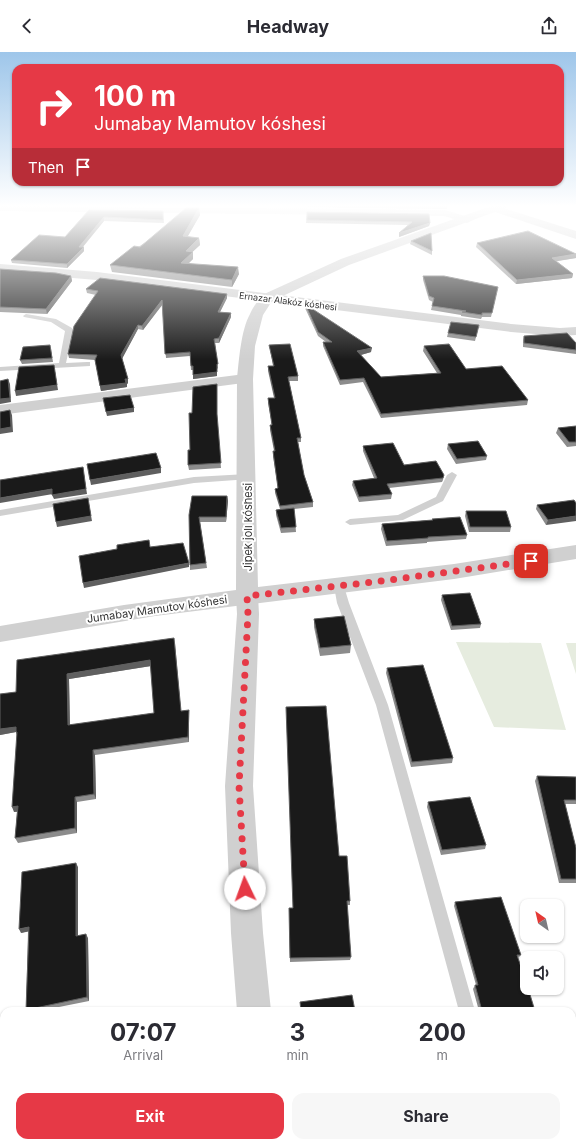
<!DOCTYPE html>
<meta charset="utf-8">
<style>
:root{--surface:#fff;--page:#f7f7f7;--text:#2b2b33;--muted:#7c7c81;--accent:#e63946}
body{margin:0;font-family:Inter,sans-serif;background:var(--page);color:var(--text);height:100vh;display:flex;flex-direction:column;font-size:15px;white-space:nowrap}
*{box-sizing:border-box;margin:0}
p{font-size:13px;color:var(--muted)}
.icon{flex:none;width:22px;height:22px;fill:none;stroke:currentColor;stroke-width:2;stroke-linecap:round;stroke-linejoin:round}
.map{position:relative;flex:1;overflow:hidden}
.drawer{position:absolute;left:0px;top:955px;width:576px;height:140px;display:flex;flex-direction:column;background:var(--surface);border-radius:12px 12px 0 0;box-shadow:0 1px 3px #0004}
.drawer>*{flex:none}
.top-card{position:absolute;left:12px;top:12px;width:552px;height:122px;border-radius:12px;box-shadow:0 1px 3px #0004;background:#e63946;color:#fff;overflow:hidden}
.needle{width:26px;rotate:326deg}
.controls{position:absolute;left:520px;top:847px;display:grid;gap:8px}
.controls a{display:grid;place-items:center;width:44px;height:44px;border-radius:8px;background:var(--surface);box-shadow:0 1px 3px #0004;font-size:20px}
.pin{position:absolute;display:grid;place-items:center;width:34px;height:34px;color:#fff;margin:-17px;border-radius:8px;box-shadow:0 2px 6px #0006}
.me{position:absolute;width:44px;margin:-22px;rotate:357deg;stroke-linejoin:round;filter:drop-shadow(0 0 3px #0008)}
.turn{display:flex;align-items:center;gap:14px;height:84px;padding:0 16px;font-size:18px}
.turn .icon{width:52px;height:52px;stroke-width:2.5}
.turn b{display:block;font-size:28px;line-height:34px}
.then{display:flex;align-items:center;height:38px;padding:0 16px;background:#0003;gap:8px;font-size:15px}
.eta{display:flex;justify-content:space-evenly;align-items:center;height:68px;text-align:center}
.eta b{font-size:24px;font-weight:700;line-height:28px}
.primary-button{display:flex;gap:8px;margin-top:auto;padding:8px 16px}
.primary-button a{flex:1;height:46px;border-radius:12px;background:var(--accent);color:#fff;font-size:16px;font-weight:700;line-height:46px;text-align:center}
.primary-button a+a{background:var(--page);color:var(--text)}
header{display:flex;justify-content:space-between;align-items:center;height:52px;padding:0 16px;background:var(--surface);font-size:18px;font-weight:700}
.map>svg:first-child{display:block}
.green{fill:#e6ecdf}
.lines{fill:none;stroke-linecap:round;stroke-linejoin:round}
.service{fill:#d0d0d0;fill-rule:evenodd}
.minor{fill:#d0d0d0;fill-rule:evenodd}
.tertiary{fill:#d0d0d0;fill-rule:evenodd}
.wall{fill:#8c8c8c;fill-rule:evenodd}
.shaded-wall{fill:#5f5f5f}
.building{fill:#1a1a1a;stroke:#5f5f5f;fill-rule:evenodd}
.route{stroke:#e63946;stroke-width:7;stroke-dasharray:0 12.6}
.labels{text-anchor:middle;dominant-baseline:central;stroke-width:4;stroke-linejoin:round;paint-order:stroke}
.far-street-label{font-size:9px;fill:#333;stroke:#fff}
.street-label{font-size:11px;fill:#333;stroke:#fff}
</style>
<header><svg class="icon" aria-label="back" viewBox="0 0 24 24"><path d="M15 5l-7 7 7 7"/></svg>Headway<svg class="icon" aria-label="share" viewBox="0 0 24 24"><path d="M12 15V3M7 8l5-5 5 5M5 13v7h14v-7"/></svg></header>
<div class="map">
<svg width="576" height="1095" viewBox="0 0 576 1095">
<rect width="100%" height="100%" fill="#fff"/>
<path class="green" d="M456,590L541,591L566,678L494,675Z
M566,591H576V622Z"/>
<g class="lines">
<path class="service" d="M26,262L56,267L72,276L73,278L66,311L87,310H90V314L0,319V315L59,311L65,279L51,270L24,265L23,264Z
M452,420L457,423L443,449L403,468L350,473L345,470L350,467L398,463L436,445L447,423Z
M247,422L250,423L252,425L250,427L194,431L0,464V458L194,425Z
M339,530L343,531L349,551L388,653L475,959H459L376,653L337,551L334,534L335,531Z
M491,1091H509V1095H491Z"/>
<path class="minor" d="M0,154L445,158L471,166L473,168L467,171L444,164L0,159Z
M493,154L500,155L576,179V187L492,159L491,157Z
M0,212L97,220L511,272L560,276L576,275V283L560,284L511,280L97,228L0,220Z
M245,322L251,324L253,327L251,330L0,363V353Z
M247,536L255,539L258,544L259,562L253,734L263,881L271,959H237L231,881L225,734L237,562L236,544L239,539Z
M247,1091H285L286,1095H248Z"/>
<path class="tertiary" d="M491,154H507L506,156L349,213L272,249L263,263L255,294L253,327L258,535L454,512L576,493V507L454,527L155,564L0,590V574L124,553L236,538L237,327C239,308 241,278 250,262C253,255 258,249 262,243L341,207Z"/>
</g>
<path class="wall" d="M307,154H447V157L307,155Z
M199,156L200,163L187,185L199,186L200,193L192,200L193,207L188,211L239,222L232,235L112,220L110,213Z
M89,158L163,159L164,171L104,169L83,195H84V199L67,216L12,211L11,208L65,185Z
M307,160L430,171L429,174L399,185L408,173L306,171Z
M411,189L432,199V203L410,192Z
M477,191L576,202V206L556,209L573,222L572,226L516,232L476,195Z
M0,217L71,224L72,229L47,262L0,260Z
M423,224L498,235L491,265H482L481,267L461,264V263L431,258L433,250L429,248L423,228Z
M86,237L227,242V246L220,260L231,261V265L219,291H215L218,316L217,317V324L193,327V318H191L190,304L166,306L162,252L143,278L138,277L122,306L128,327V331L127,332V335L101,339L95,308L69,306L68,302L96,243L87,241Z
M305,252L371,300L361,303L381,325L437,321L423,299L424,294L466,317L528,348L527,353L381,366L363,330L340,333L323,294V290H326L318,284L305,256Z
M479,273L475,289L447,285L448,281Z
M524,284L576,291V302L523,295V288Z
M269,293L298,324V329H289L301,386V390H298L304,423L313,450V455L294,457L296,480L281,481L276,463V458L280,457L275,441V437L278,436L273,404V399H274L270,378V373H272L268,351V346H274L268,319V314H273L270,297Z
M51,297L53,310L22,312L20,308Z
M217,336V367L221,416L189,418L188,413L190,398L192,361Z
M576,374V394L567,395L556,381L558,376Z
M448,392L487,404L486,408L456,412L447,397Z
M363,394L404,413L444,423L443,428L442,430L389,436L392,442L391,447L359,450L352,433L353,429L374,426L363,399Z
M227,444L228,449L226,470H200L207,516L190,518L189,463Z
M576,451L546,473L536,457L537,453Z
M466,459L511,475L510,480H469L465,464Z
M432,467L467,483L466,487L427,490V491L386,494L381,477L382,472L432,468Z
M442,543L481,572L480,576L451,578L441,548Z
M314,567L351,593L350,601L320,604L314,575Z
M175,591L181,659L189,664V690L95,703L96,747L77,750V781L18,791L15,786L17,760H14L17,683L16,680L0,683V642L16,640ZM151,614L154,661L70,673L69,627Z
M387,616L453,706L452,711L411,715L386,621Z
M537,724L576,725V752H565L576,796V831H559L535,729Z
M428,750L486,793L485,797L441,803L427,755Z
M339,804L350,849V853H347L351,905L350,908L290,910L289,856H293Z
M78,815V884L88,886L89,949L39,959H27L26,958L28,879L21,881Z
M455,850L521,903L518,906L535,959H479L473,937L475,933H476L454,854Z"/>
<path class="shaded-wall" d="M199,156L200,163L184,191L183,184Z
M104,165V169L80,198L79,195Z
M430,171L429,174L399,185V181Z
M199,186L200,193L186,206V199Z
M84,195V199L67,216V212Z
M193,200V207L182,218L181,211Z
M576,202V206L552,210V206Z
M238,215L239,222L232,235V228Z
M573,222L572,226L516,232L517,228Z
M71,224L72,229L47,262L46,257Z
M227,242V246L218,264V260Z
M162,248L163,252L143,278L142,274Z
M231,261V265L219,291V286Z
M138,273V277L122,307L121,303Z
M372,296L371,300L357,304V299Z
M217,312V324L193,327V323Z
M54,313L58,338L16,344L15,339Z
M8,327L10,332L11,350L0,352V347Z
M125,327H128V331L127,332V335L101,339L100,334Z
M134,356V360L107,364L106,360Z
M10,358L12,363L13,380L0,382V377Z
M83,415L87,442L54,447L52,443Z
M161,416V421L91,433L90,428Z
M52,437L53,442L0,451V446Z
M227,444L228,449L226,470V465Z
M88,446L92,469L57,475L56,470Z
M576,464V469L546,473L548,468Z
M189,511V515L84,536L83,531Z
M150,608L151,614L69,627L70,678L68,673L67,622Z
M189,658V690L188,685Z
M16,675L18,680V685L16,680L0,683V677Z
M93,698L95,703L96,747L94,742Z
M75,745L77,750V781L75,776Z
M18,754L20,759L14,760L12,755Z
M76,811L78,815V888L76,884Z
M29,875L31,879L21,881L19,877Z
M86,882L88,886L89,949L87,945Z
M99,1091H101V1095H100Z"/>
<path class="building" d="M186,156H199L183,184L199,186L186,199L193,200L181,211L238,215L232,228L110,213L134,194L140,195Z
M89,158L163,159V168L104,165L79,195H84L67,212L11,208L39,183L65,185Z
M307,160L429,162L430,171L399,181L412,170L307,168Z
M528,179L576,202L552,206L573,222L517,228L477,191Z
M431,181L432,199L411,189Z
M0,217L56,221L71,224L46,257L0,255Z
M423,224H444L498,235L492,261H482V263L462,260L466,259L432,254L434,246L429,244Z
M100,226L227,242L218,260L231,261L219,286L214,287L218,312H217V320L193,323V314H191L190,300L165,302L162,248L142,274L138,273L121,303L128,327H125L126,331L100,334L95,308L97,303L68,302L74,274L98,239L86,237Z
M305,252L372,296L357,299L381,325L441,321L424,294L449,292L466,317L502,314L528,348L381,362L364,326L340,328L323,290H332L318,280Z
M451,270L479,273L476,285L448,281Z
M567,281L576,291V298L524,291V284Z
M290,292L298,324L288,325L301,386H297L304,423L313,450L280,454L275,437L278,436L273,399H275L270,373H272L268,346H275L268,314H274L269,293Z
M50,293L52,306L20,308L23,295Z
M54,313L57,333L15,339L19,315Z
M8,327L10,346L0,347V329Z
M217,332V362L221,411L188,413V398H190L189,361H192L193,335Z
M130,343L134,356L106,360L103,346Z
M10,358L11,375L0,377V360Z
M576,374V390H569L558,376Z
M478,389L487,404L457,407L448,392Z
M393,391L404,413L436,409L444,423L443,426L387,432L392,442L359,445L353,429L377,426L363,394Z
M156,401L161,416L90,428L87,412Z
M83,415L86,437L52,443V437L0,446V428Z
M192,444H227L226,465H199L206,511L190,513L189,463Z
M88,446L91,464L56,470L53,452Z
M574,448L576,451V464L548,468L537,453Z
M294,456L296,475L281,476L276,458Z
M466,459H506L511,475H470Z
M460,465L467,483L428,485V486L387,489L382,472L433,468L432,467Z
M149,488L150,495L183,491L189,511L83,531L79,504L117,497V493Z
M470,541L481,572L452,574L442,543Z
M344,564L351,593L320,596L314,567Z
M174,586L181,659L189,658L188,685L93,698L94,742L75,745V776L15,786L18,754L12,755L17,680H16V675L0,677V642L16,640L17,608ZM150,608L154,661L68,673L67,622Z
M423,613L453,706L412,710L387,616Z
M326,654L339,804H347L350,849H347L351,905L290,906L289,856H293L286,655Z
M537,724L576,725V748H564L576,796V827H561Z
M470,745L486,793L442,798L428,750Z
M76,811V884L86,882L87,945L26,958L29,875L19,877L22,820Z
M501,845L521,903H517L527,933V936H528L535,959H482L475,933H478L455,850Z
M352,943L355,959H301L300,950Z
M31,1091H99L100,1095H31Z
M331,1091H389L390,1095H331Z"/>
<linearGradient id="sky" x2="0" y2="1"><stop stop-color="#9ec6ea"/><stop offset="0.5" stop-color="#fff"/><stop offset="1" stop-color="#fff" stop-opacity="0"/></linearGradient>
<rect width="576" height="308" fill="url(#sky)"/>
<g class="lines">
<path class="route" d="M245,837L239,734L248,562L247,544L374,530L531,509"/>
</g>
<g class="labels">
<g class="far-street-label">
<text transform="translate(288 249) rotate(7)">Ernazar Alakóz kóshesi</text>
</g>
<g class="street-label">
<text transform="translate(248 475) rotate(-90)">Jipek jolı kóshesi</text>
<text transform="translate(157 557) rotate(-8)">Jumabay Mamutov kóshesi</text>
</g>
</g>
</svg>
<div class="controls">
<a><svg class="needle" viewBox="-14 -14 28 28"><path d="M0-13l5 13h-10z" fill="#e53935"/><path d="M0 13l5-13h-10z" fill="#7c7c81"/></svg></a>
<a><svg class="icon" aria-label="sound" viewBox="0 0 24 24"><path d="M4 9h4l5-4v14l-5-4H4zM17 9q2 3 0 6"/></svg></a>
</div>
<div class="pin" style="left:531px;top:509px;background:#d93025"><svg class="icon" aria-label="arrive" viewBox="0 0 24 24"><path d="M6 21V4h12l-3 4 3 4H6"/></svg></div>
<svg class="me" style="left:245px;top:837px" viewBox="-20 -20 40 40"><circle r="19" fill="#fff"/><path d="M0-13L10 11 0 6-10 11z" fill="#e63946"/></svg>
<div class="top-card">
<div class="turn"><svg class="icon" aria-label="right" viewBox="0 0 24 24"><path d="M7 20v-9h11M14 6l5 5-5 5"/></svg><div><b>100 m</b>Jumabay Mamutov kóshesi</div></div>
<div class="then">Then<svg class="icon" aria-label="arrive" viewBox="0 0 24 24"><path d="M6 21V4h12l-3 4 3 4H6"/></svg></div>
</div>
<section class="drawer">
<div class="eta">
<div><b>07:07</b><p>Arrival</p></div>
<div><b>3</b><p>min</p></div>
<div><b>200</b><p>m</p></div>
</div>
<div class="primary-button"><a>Exit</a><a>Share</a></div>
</section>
</div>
